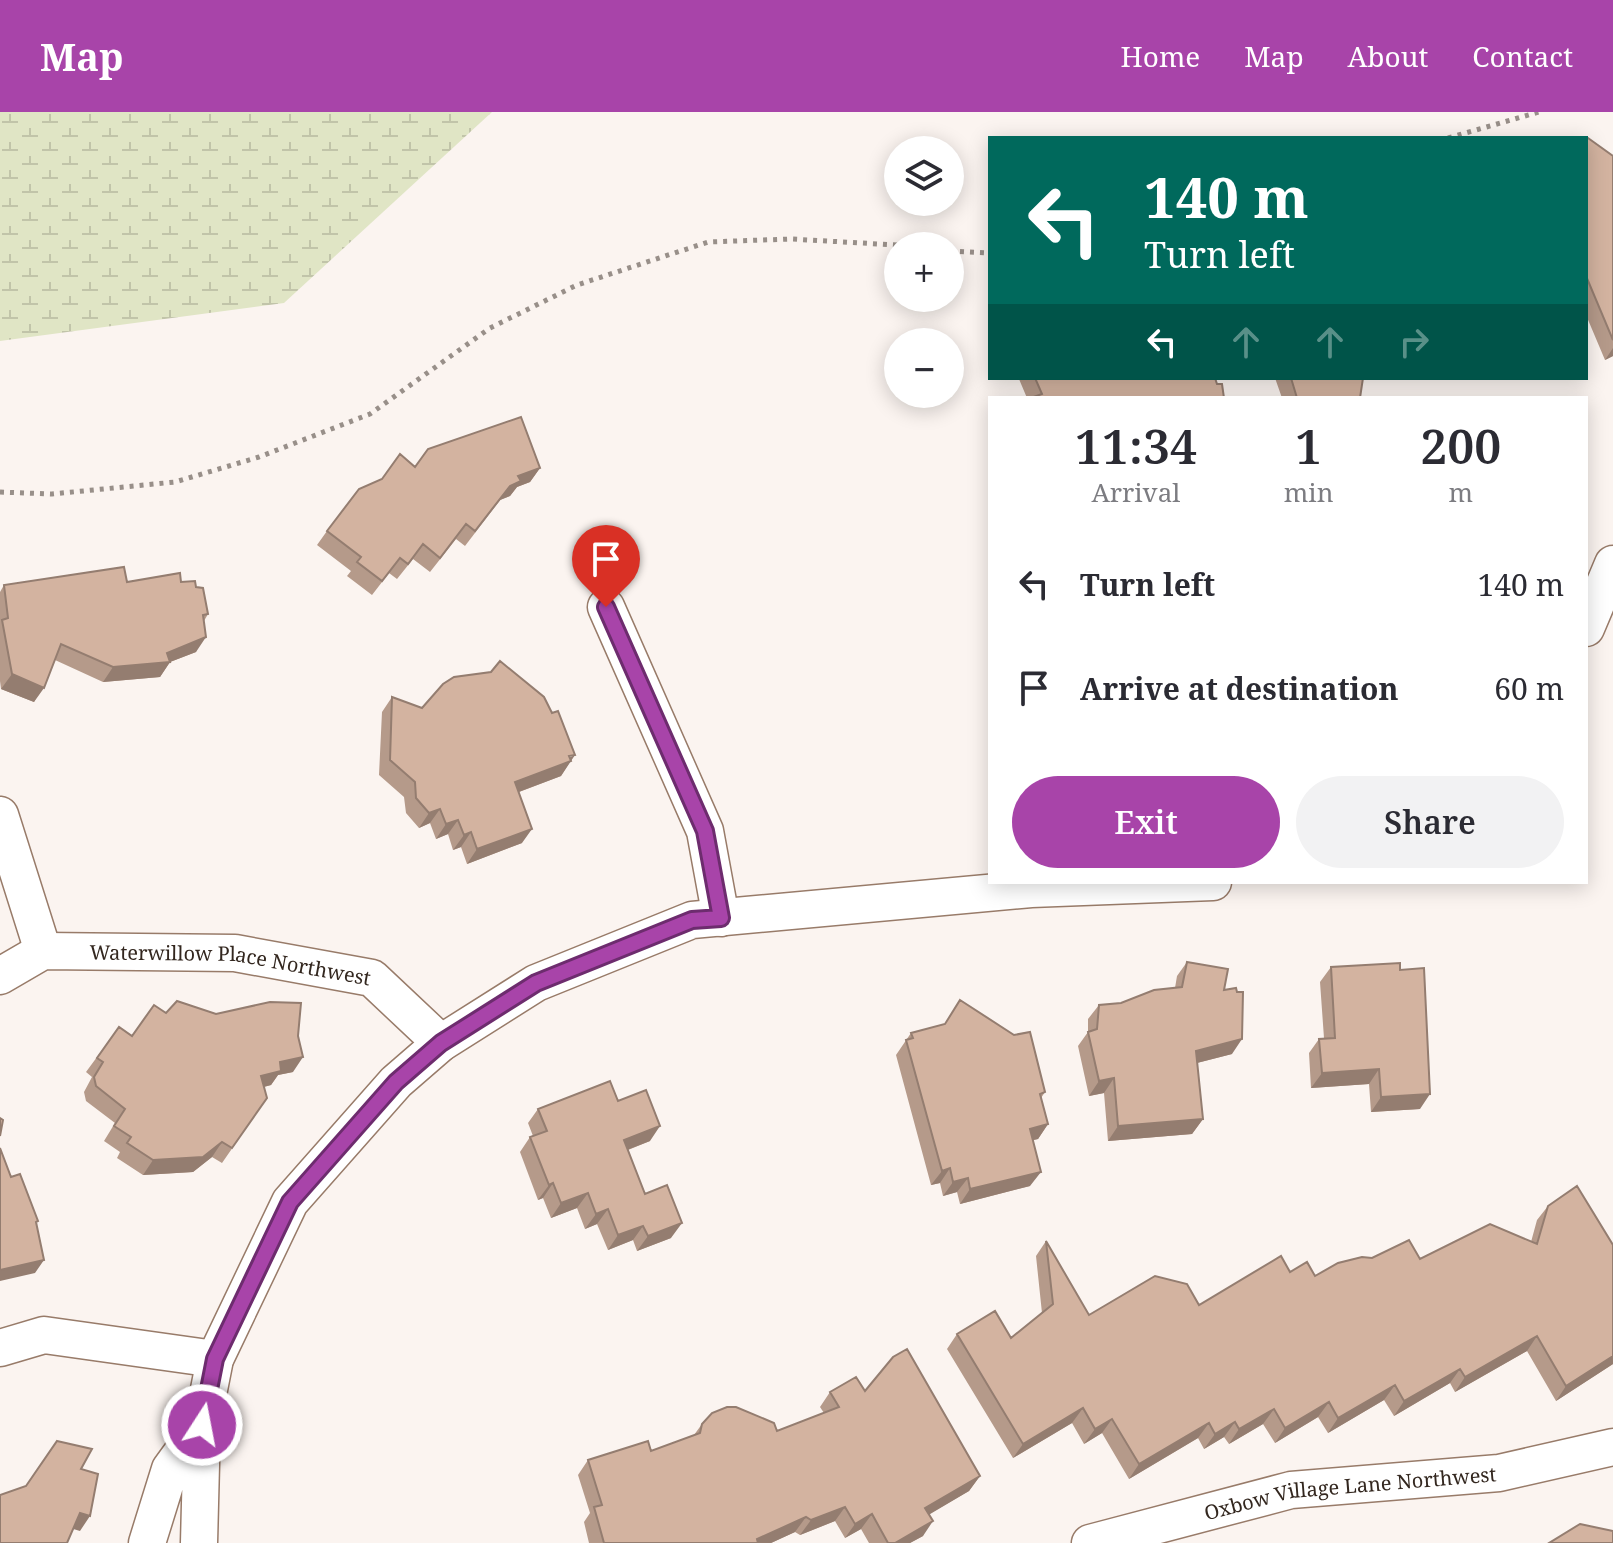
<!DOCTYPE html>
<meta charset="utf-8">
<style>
:root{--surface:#fff;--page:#f2f2f3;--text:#2b2b33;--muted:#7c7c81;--accent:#a844a9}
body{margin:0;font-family:"Noto Serif",serif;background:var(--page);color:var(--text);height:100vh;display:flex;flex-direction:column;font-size:30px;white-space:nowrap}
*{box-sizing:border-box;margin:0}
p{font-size:26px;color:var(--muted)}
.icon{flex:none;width:44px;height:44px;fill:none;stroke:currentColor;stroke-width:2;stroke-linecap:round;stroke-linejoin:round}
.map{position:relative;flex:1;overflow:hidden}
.sheet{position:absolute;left:988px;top:284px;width:600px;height:488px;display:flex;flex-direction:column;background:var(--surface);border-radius:0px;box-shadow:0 4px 20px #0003}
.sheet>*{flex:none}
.top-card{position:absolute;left:988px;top:24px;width:600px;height:244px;border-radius:0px;box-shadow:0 4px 20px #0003;background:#00695c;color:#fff;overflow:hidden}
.tools{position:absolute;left:884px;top:24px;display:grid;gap:16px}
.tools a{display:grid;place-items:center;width:80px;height:80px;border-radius:50%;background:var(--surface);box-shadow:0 4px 20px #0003;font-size:40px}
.pin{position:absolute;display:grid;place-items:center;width:68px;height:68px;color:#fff;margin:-82px -34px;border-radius:50% 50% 50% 0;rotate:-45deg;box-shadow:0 0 8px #0007}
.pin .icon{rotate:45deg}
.me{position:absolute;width:88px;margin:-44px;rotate:11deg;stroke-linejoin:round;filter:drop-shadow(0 0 6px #0008)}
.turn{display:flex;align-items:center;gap:28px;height:168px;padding:0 24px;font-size:36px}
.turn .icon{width:104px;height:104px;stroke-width:2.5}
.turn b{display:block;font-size:56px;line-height:68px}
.lanes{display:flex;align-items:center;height:76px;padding:0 24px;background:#0003;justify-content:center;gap:40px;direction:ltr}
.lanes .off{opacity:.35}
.eta{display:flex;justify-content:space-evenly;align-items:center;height:136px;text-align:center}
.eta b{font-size:48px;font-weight:600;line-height:56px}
.primary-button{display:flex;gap:16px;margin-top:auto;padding:16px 24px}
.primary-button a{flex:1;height:92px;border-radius:48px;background:var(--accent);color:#fff;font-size:32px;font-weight:600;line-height:92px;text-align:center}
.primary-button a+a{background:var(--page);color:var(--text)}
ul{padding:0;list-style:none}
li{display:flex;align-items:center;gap:24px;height:104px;padding:0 24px}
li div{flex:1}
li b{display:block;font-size:30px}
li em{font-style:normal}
header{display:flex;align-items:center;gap:48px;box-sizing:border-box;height:112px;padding:0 40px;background:var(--accent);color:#fff}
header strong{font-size:38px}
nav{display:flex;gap:44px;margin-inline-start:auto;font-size:28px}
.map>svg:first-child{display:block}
.wetland{fill:url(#wetland-marsh)}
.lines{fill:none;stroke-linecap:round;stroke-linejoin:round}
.minor-casing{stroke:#987b69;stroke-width:39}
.path{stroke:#988f89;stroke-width:5;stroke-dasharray:4 6;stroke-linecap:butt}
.minor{stroke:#fff;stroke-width:36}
.wall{fill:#b59a8a}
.shaded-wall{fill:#947d70}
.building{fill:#d3b3a0;stroke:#947d70;stroke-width:2}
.route-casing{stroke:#6d2c6e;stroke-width:20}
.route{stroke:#a844a9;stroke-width:14}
.labels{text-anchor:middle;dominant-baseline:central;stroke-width:6;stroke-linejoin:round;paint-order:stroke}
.street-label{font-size:20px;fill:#33271f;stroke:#fff}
</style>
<header>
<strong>Map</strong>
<nav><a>Home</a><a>Map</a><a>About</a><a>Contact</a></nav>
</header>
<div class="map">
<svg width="1613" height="1431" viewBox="0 0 1613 1431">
<defs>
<pattern id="wetland-marsh" width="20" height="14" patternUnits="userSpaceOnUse" patternTransform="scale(2)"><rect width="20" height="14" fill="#e0e5c5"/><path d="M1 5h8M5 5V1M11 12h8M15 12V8" fill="none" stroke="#c1c4a9"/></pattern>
</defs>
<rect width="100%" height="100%" fill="#fbf4f0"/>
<path class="wetland" d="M0,0H492L284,191L0,229Z"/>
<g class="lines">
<g class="minor-casing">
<g id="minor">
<path d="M606,495L705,719L721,806"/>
<path d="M1586,516L1613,452"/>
<path d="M0,703L43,839"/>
<path id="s1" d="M0,864L43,839L235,841L372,866L441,931"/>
<path d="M0,1236L44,1223L215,1247"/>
<path d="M202,1313L215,1247L290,1090L396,970L441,931L536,871L692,808L1031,777L1213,770"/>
<path d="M147,1431L170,1357L202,1313L199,1431"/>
<path id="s2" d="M1090,1431L1291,1378L1499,1361L1613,1335"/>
</g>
</g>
<path class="path" d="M1448,26L1539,0
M950,139L990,141
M0,380L52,382L175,370L259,345L370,302L490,216L577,173L708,130L791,127L914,134"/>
<use href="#minor" class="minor"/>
</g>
<path class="wall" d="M1586,28L1613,44V244L1605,248L1586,203Z
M1020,266H1215L1224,286H1027L1019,267Z
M1275,266H1366L1362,268L1360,286H1282Z
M415,355L540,356L530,370L517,375L510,384L500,388L465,434L456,427L430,460L413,447L397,467L389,461L372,483L347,464L351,459L317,433L327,419Z
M181,470L196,475L208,502L204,509L196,540L170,550L160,565L103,570L55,548L34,590L1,577L0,569V480L4,473Z
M392,585L422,596L552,601L571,648L561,664L519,680L522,731L467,752L461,735L453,738L448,722L436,727L430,711L419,716L406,701L404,685L379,663L382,600Z
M1187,850L1224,878L1232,942L1197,951L1203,1007L1192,1022L1108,1029L1104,981L1089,984L1078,934L1088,920V907L1099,893L1121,891L1175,876L1177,864Z
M1331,855L1400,858L1420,997L1371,1000L1369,972L1311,976L1309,941L1319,927L1324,926L1320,870Z
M166,901L293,960L278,963L271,973L264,975L267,986L222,1051L212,1045L193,1060L143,1063L117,1046L120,1040L104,1029L115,1011L86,989L84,980L92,965L86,960L119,915L132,924Z
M911,921L1045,980L1041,986L1048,1012L1038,1027L1033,1028L1030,1074L960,1092L957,1080L943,1084L940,1071L931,1073L896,943Z
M618,989L650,1029L628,1038L645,1082L671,1126L637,1139L633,1128L608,1138L597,1112L585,1117L577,1096L551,1106L543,1086L538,1088L520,1040L530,1025L533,1024L528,1011L538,997Z
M1548,1094L1613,1133V1252L1556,1289L1527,1239L1455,1280L1450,1271L1394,1304L1384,1288L1328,1321L1318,1305L1275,1331L1263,1312L1229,1332L1224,1325L1204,1337L1198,1326L1129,1367L1102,1321L1084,1332L1072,1311L1013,1346L947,1237L957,1222L1011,1226L1042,1201L1036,1144L1046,1129L1089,1203L1199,1193L1290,1160L1315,1164L1372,1146L1420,1147L1531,1130L1537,1108Z
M865,1279L980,1364L969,1379L929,1402L923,1424L910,1431H869L861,1417L845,1426L835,1409L800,1423L795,1420L771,1431H589L584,1410L590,1401L578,1363L588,1348L651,1339L694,1323L702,1312L777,1319L824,1301L820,1295L830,1280Z"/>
<path class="shaded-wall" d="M1613,236V244L1605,248Z
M540,356L530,370L517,375L510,384L500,388L465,434L518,364Z
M206,525L196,540L170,550L160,565L103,570L113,555L167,541Z
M12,562L44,576L34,590L1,577Z
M575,643L561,664L505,685L515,670Z
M440,697L430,711L419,716L429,701Z
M458,708L448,722L436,727L446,712Z
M532,717L522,731L467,752L477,737Z
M471,720L461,735L453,738L464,723Z
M1242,927L1232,942L1185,954L1196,939Z
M303,945L293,960L278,963L271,973L251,978L261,964L280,950Z
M1379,957L1369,972L1311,976L1322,961Z
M1114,966L1104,981L1089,984L1099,969Z
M1430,982L1420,997L1371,1000L1381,985Z
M1203,1007L1192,1022L1108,1029L1118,1014Z
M1048,1012L1038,1027L1020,1031L1030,1017Z
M660,1014L650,1029L614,1043L624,1028Z
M222,1030L212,1045L193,1060L143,1063L153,1048Z
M950,1056L940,1071L931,1073L942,1059Z
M1041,1060L1030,1074L960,1092L970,1077Z
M968,1066L957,1080L943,1084L953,1070Z
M553,1071L543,1086L538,1088L549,1073Z
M588,1081L577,1096L551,1106L561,1091Z
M608,1097L597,1112L585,1117L596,1102Z
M682,1111L671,1126L637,1139L648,1124Z
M643,1114L633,1128L608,1138L618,1123Z
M44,1148L35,1161L0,1169V1158Z
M1537,1224L1527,1239L1455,1280L1465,1265Z
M1613,1244V1252L1556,1289L1566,1274Z
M1460,1257L1450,1271L1394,1304L1404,1289Z
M1395,1273L1384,1288L1328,1321L1338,1306Z
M1329,1290L1318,1305L1275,1331L1285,1316Z
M1083,1296L1072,1311L1013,1346L1023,1332Z
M1274,1297L1263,1312L1229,1332L1239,1317Z
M1112,1307L1102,1321L1084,1332L1095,1317Z
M1235,1310L1224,1325L1204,1337L1215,1322Z
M1209,1311L1198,1326L1129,1367L1139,1352Z
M980,1364L969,1379L915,1411L925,1396Z
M845,1395L835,1409L800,1423L811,1408Z
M80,1401L90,1404L80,1419L70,1416Z
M872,1402L861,1417L845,1426L855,1412Z
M806,1405L795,1420L771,1431H754L757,1427Z
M933,1409L923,1424L910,1431H895Z"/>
<path class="building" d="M1588,26L1613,44V228L1586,164V28Z
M1035,266H1215L1217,272H1222L1224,286H1031L1042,282Z
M1291,266H1363L1360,286H1297Z
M521,305L540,356L518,364L521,369L510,374L475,419L466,412L440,446L423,432L408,452L400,446L382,469L357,450L361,445L327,419L359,377L382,367L400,342L415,355L428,337Z
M124,455L127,470L180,461L181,470L195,469L196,475L203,476L208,502L203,503L206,525L167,541L170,550L113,555L61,532L44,576L12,562L2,508L8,506L4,473Z
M500,549L544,585L552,601L558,599L575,643L569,644L571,649L515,670L532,717L477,737L471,720L464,723L458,708L446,712L440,697L429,701L416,686L415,670L390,648L392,585L422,596L443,572L454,565L491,560Z
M1187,850L1228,857L1224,878L1236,876L1237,880H1243L1242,927L1196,939L1203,1007L1118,1014L1114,966L1099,969L1088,920L1097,917L1099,893L1121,891L1154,878L1182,875Z
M1400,851V858L1424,856L1430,982L1381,985L1379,957L1322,961L1319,927L1335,926L1331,855Z
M960,888L1014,923L1030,920L1045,980L1040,982L1048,1012L1030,1017L1041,1060L970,1077L968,1066L953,1070L950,1056L942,1059L906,928L913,926L911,921L945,912Z
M177,889L216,902L270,890L301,891L298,924L303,945L280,950L281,959L261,964L267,986L232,1036L222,1030L203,1045L153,1048L127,1031L131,1025L114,1014L125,997L96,974L94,965L103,950L97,946L119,915L132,924L154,893L166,901Z
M610,969L618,989L646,978L660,1014L624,1028L645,1082L667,1073L682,1111L648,1124L643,1114L618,1123L608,1097L596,1102L588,1081L561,1091L553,1071L549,1073L530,1025L547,1019L538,997Z
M0,1006L3,1008L0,1024Z
M0,1036L11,1065L20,1062L38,1109L36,1110L44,1148L0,1158Z
M1577,1074L1613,1133V1244L1566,1274L1537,1224L1465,1265L1460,1257L1404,1289L1395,1273L1338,1306L1329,1290L1285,1316L1274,1297L1239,1317L1235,1310L1215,1322L1209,1311L1139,1352L1112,1307L1095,1317L1083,1296L1023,1332L957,1222L995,1199L1011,1226L1053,1192L1046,1129L1089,1203L1155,1164L1187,1172L1199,1193L1281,1144L1290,1160L1307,1150L1315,1164L1338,1151L1362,1145L1372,1146L1409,1128L1420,1147L1490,1112L1537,1132L1548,1094Z
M907,1237L980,1364L925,1396L933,1409L895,1431H888L872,1402L855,1412L845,1395L811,1408L806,1405L757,1427L758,1431H604L594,1395L602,1393L588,1348L648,1329L651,1339L700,1321L702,1312L712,1301L727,1295H736L774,1311L777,1319L839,1295L830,1280L856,1265L865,1279L893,1245Z
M57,1329L92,1337L81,1357L98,1362L90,1404L80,1401L67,1431H0V1383L26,1374Z
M1580,1412L1613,1419V1431H1549Z"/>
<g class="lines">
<g class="route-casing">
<path id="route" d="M202,1313L215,1247L290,1090L396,970L441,931L536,871L692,808L721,806L705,719L606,495"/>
</g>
<use href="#route" class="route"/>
</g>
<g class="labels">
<g class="street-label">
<text stroke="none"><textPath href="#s1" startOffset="238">Waterwillow Place Northwest</textPath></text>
<text stroke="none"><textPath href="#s2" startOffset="266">Oxbow Village Lane Northwest</textPath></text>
</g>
</g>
</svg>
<div class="tools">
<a><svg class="icon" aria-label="layers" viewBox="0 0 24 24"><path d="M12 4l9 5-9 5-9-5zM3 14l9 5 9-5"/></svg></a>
<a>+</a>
<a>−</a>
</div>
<div class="pin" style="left:606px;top:495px;background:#d93025"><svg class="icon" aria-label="arrive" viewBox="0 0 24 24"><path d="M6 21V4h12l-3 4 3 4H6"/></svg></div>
<svg class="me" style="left:202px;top:1313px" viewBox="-20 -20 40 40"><circle r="17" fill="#a844a9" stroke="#fff" stroke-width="3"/><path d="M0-11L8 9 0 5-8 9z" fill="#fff"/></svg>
<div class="top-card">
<div class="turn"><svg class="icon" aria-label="left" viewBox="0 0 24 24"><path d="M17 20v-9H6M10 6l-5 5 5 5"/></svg><div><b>140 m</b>Turn left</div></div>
<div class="lanes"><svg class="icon" aria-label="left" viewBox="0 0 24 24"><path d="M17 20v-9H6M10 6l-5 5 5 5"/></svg><svg class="icon off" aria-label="ahead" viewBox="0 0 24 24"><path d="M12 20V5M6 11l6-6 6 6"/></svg><svg class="icon off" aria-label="ahead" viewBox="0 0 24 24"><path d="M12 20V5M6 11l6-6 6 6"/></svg><svg class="icon off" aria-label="right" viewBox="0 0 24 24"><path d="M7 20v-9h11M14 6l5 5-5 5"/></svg></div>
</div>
<section class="sheet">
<div class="eta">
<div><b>11:34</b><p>Arrival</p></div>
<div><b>1</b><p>min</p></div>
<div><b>200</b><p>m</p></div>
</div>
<ul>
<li><svg class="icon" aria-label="left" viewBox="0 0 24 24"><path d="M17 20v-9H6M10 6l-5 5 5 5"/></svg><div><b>Turn left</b></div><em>140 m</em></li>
<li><svg class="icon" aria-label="arrive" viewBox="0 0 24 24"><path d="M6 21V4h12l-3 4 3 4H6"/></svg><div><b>Arrive at destination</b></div><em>60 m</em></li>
</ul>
<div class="primary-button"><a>Exit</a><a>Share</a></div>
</section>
</div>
